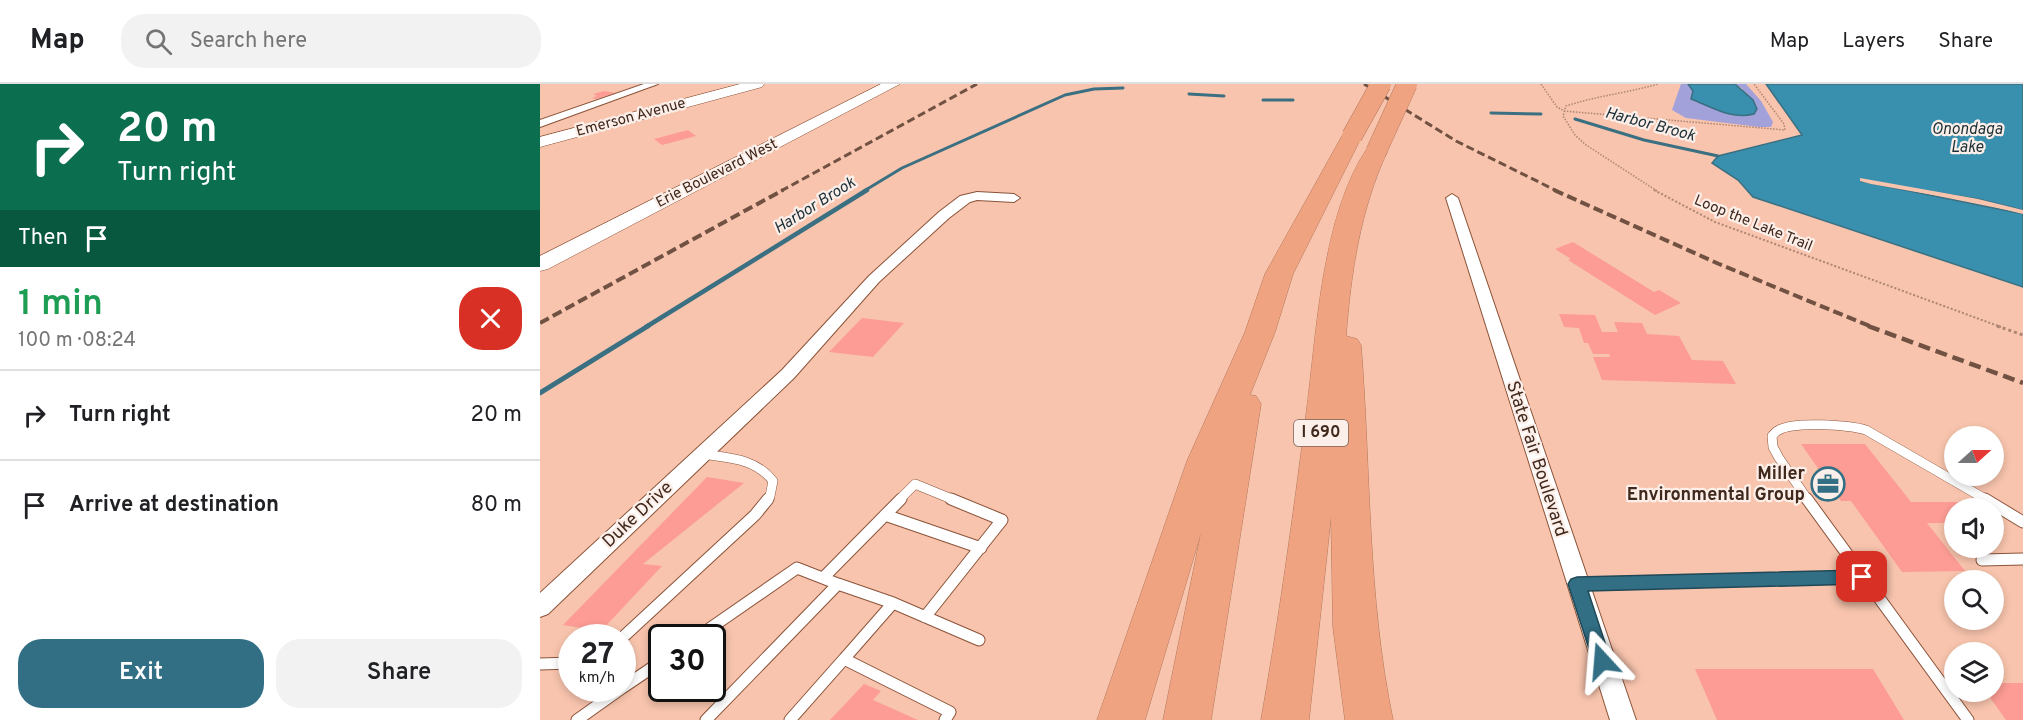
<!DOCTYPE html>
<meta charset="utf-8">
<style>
:root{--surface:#fff;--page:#f2f2f2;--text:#202124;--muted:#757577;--line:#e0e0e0;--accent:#326f85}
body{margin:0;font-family:Overpass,sans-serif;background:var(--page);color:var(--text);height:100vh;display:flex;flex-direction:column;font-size:22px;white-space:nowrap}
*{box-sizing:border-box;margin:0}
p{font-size:20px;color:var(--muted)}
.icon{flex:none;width:33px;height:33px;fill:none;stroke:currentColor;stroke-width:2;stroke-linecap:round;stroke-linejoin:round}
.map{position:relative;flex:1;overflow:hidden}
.side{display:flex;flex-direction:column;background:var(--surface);width:540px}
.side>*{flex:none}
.banner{background:#0b6e4f;color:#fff;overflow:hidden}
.needle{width:39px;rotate:69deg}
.controls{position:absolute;left:1404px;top:342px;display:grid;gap:12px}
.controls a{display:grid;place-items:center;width:60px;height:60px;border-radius:50%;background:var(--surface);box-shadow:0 3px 9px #0003;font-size:30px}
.speed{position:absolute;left:18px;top:540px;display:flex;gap:12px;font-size:30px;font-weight:700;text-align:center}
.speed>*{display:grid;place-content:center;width:78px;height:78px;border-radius:50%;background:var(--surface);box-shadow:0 3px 9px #0003;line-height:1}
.speed small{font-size:15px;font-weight:400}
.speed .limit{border:3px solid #111;border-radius:9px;background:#fff;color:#111}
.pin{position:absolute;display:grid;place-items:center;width:51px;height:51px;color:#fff;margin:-26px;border-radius:12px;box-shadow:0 3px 9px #0006}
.me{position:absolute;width:66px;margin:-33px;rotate:341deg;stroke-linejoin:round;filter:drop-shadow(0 0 4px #0008)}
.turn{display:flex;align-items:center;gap:21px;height:126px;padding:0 18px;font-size:27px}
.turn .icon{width:78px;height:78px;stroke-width:2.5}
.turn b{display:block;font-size:42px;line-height:51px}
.then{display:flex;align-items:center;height:57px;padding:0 18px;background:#0003;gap:12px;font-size:22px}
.round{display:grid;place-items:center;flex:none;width:63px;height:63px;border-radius:24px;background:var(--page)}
.summary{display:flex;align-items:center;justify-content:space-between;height:102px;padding:0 18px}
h1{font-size:36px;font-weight:600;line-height:45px;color:#1e9e55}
.button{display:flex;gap:12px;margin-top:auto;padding:12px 18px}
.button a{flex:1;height:69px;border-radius:24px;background:var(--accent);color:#fff;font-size:24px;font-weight:600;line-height:69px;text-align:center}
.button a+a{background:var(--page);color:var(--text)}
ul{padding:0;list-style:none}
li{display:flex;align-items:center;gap:18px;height:90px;padding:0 18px;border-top:2px solid var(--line)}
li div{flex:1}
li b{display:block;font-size:22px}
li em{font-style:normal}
header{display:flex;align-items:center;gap:36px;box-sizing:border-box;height:84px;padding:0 30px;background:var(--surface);border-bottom:2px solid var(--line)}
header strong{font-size:28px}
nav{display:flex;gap:33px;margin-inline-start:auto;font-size:21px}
.search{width:420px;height:54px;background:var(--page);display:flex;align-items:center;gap:15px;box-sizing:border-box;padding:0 21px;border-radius:24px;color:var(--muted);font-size:22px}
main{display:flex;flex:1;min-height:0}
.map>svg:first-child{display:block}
.green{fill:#a2a1da}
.water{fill:#398fae;stroke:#3b7082;stroke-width:1.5}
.pier{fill:#f8c4ad}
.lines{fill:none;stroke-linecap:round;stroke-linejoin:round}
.stream-far2{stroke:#3b7082;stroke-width:3}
.stream-far1{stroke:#3b7082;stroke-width:4.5}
.stream{stroke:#3b7082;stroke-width:5}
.building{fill:#fc9c94}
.lane-far1-casing{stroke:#8b5339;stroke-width:10}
.lane-casing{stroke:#8b5339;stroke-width:13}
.street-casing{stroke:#8b5339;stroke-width:2}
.secondary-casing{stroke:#8b5339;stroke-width:1}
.highway-casing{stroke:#b2785d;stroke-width:1}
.path-far2{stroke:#ad8572;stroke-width:1.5;stroke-dasharray:1.5 1.5;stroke-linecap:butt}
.path-far1{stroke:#ad8572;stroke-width:2;stroke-dasharray:2 2;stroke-linecap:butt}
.path{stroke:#ad8572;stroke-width:3;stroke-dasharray:3 3;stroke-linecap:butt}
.lane-far1{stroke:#fff;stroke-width:9}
.lane{stroke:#fff;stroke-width:11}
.street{fill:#fff;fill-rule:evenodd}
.secondary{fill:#fff;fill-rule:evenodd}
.highway{fill:#f0a380;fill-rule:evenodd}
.rail-far2{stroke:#705142;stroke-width:3;stroke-dasharray:8 4;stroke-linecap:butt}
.rail-far1{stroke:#705142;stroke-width:4;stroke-dasharray:10 4.5;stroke-linecap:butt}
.rail{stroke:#705142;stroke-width:4.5;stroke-dasharray:12 6;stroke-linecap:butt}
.highway-bridge-casing{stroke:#b2785d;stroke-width:21;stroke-linecap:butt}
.highway-bridge{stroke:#f0a380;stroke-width:20}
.route{fill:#326f85;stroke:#204856;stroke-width:1.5}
.labels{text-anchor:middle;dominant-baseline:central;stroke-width:4.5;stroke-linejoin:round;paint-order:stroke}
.far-street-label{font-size:15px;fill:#40281c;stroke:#fcefe9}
.far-water-label{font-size:16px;font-style:italic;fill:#1c3038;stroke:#fcefe9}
.shield{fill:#fcefe9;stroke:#78645a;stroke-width:1.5}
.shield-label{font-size:16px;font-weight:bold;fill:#40281c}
.street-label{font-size:18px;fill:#40281c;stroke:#fcefe9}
.poi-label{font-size:18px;font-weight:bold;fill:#40281c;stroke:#fcefe9;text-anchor:end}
</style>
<header>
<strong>Map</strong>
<div class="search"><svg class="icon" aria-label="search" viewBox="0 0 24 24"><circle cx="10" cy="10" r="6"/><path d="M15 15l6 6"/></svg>Search here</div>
<nav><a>Map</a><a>Layers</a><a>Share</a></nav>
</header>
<main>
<section class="side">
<div class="banner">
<div class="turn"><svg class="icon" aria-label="right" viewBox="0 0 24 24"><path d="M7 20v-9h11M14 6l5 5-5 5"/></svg><div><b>20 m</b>Turn right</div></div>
<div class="then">Then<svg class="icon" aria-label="arrive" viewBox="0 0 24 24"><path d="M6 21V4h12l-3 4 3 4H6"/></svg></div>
</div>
<div class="summary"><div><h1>1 min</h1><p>100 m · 08:24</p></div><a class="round" style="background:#d93025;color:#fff"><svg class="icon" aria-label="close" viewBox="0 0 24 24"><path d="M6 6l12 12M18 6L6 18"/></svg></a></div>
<ul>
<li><svg class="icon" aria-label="right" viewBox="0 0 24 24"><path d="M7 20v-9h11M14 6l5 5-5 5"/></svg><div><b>Turn right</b></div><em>20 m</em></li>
<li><svg class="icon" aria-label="arrive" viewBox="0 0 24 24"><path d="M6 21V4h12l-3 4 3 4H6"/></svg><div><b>Arrive at destination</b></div><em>80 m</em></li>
</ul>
<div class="button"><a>Exit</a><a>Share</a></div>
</section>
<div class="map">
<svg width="1483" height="636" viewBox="0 0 1483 636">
<rect width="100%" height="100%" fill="#f8c4ad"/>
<path class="green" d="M1141,0H1148L1153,7L1152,15L1165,20L1203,5L1195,0H1206L1221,17L1233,38L1231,43H1219L1146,34L1132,26Z"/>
<path class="water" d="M1148,0H1195L1213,16L1217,25L1214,30C1191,36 1172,23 1151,15L1153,7Z
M1226,0H1483V126L1438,115L1320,97L1483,130V203L1213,113L1198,96L1172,79L1178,72L1262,51Z"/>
<path class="pier" d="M1320,94L1438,115L1483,126V130L1439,119L1331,100L1320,97Z"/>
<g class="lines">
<path class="stream-far2" d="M649,10L684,12
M723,16H753
M951,29L1001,30
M1035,35L1104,56L1178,72
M324,107L362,84L525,11L554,5L583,4"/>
<path class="stream-far1" d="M106,243L327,106"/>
<path class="stream" d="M0,309L108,242"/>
</g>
<path class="building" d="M64,7L76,9L56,15L52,14L57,12L53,10Z
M148,46L156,52L122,61L114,55Z
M1033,158L1114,208L1119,206L1141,219L1115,231L1028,176L1031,175L1015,165Z
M1019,230L1055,231L1062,248H1078L1074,238L1102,239L1107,250L1139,252L1152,276L1183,277L1196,300L1062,296L1053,273H1070L1069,270H1053L1048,259H1044L1039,244L1024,243Z
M322,234L364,239L333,273L289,268Z
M1261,360H1325L1371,418H1418L1423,424H1414V439H1387L1425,487L1362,488L1311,417H1301Z
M167,393L204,399L103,480L122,482L61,547L23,541Z
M1155,585H1333L1364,636H1177Z
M1454,599H1483V636H1466L1446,608H1454Z
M324,600L341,607L333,616L378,636H290Z"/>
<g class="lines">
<g class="lane-far1-casing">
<path id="lane-far1" d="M162,370C189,374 215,374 233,397L230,412L227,416
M359,416L375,400L414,416
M1268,416L1239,374L1233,363L1232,352C1234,350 1236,347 1239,346C1254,337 1309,341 1326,346L1447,416"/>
</g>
<g class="lane-casing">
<path id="lane" d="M1267,415L1428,636
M1445,415L1483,438
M345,431L441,464
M1442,476L1483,475
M283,494L361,415
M1039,500L1322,493
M353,519L439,556
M385,533L462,436L411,415
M82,554L215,431L228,415
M156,554L257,484L298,500
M0,580L32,579
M82,604L122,577
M37,636L82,604
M166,636L298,500L353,519L304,575L410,628L405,636
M250,636L304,575"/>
</g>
<g class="street-casing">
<path id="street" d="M104,0H118L0,43V36Z
M437,108L474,110L480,114L474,118L437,116L430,118L409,134L339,198L254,294L8,530L0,533V509L242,286L329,192L399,128L420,112Z
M912,110L918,114L1096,636H1070L906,114Z"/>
</g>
<g class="secondary-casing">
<path id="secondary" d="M200,0H224L222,3L0,63V53Z
M341,0H360L8,185L0,187V172Z"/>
</g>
<g class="highway-casing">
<path id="highway" d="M812,46L819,48L822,52L753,190L735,248L710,311L716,312L721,320L671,636H623L661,449L605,636H557L647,377L705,248L725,190L802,52L805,48Z
M836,62L844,63L847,68C820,127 811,188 806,252L817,255L821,261C831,387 827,512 853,636H805L793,543L791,433L769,636H721C739,535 753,433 766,331C777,249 781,132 828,63Z"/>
</g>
<path class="path-far2" d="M1001,0L1017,23L1024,27L1245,46L1244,40L1214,0
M1117,107L1046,61L1035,51L1023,32L1026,22C1056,12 1087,9 1118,0"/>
<path class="path-far1" d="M1114,106L1175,138L1461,243"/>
<path class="path" d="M1457,242L1483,251"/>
<use href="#lane-far1" class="lane-far1"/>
<use href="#lane" class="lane"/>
<use href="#street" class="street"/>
<use href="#secondary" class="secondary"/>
<use href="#highway" class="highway"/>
<path class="rail-far2" d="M824,0L916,57L1017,107
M241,107L437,0"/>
<path class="rail-far1" d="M1014,106L1179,180L1332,243
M0,239L243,106"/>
<path class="rail" d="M1328,242L1483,299"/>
<g class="highway-bridge-casing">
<path id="highway-bridge" d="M812,52L841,0
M836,68L867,0"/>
</g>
<use href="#highway-bridge" class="highway-bridge"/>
</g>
<path class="route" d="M1322,486L1328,488L1330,493L1328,498L1322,500L1048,507L1071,577L1069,583L1062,585L1056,583L1053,577L1028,500L1031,495L1037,493Z"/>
<defs>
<g id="office-ring" transform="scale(1.725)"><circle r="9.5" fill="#fcefe9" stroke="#326f85" stroke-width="1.5"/><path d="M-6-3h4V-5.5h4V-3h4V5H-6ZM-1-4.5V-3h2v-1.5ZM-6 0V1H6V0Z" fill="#326f85"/></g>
</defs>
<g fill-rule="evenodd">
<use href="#office-ring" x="1288" y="400"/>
</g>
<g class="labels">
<g class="far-street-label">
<text transform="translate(91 34) rotate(-15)">Emerson Avenue</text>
<text transform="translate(177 90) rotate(-27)">Erie Boulevard West</text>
<text transform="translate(1213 140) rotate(22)">Loop the Lake Trail</text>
</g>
<g class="far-water-label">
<text transform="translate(1110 41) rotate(15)">Harbor Brook</text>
<text x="1427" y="46">Onondaga<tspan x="1427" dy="18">Lake</tspan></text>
<text transform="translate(275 122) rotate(-32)">Harbor Brook</text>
</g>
<rect class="shield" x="754" y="336" width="54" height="26" rx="4.5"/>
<g class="shield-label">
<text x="781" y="349">I 690</text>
</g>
<g class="street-label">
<text transform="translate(996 375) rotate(72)">State Fair Boulevard</text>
<text transform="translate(98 431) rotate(-43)">Duke Drive</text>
</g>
<g class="poi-label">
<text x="1265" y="390">Miller<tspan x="1265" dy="21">Environmental Group</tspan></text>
</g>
</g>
</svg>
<div class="controls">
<a><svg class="needle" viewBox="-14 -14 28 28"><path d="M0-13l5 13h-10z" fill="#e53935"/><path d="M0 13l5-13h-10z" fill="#757577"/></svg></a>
<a><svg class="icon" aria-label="sound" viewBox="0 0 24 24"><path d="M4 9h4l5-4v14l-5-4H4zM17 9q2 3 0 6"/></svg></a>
<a><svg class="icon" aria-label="search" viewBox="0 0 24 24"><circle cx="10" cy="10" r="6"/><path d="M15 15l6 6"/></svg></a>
<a><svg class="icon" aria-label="layers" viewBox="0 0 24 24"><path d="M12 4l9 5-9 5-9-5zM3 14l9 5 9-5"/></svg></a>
</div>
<div class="speed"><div>27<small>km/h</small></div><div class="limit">30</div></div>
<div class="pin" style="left:1322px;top:493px;background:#d93025"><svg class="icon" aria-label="arrive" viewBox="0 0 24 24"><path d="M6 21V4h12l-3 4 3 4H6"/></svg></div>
<svg class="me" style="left:1062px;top:577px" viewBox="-20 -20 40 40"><path d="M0-17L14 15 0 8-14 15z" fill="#326f85" stroke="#fff" stroke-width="4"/></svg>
</div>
</main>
